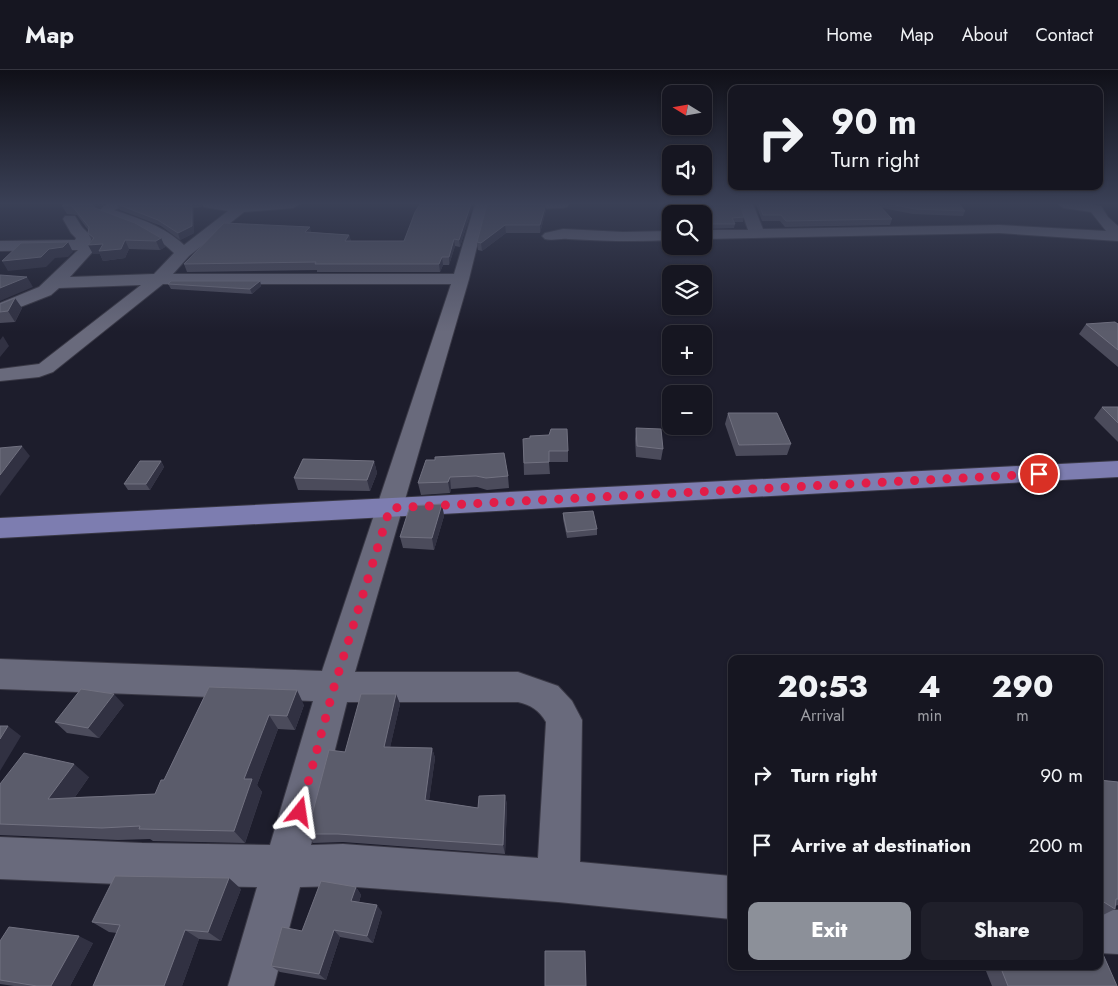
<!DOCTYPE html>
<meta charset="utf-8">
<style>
:root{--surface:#161621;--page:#1f1f2a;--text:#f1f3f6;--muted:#9e9fa5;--line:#35353f;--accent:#8c9099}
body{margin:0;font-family:Jost,sans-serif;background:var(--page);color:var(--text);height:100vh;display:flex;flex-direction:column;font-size:19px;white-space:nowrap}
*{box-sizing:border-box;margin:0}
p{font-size:16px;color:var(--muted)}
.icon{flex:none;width:28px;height:28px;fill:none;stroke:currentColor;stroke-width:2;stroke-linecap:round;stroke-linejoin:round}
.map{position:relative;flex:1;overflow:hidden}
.panel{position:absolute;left:728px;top:585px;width:375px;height:315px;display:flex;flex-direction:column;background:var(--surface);border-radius:10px;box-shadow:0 1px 4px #0004,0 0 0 1px var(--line)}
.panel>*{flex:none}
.guide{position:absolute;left:728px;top:15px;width:375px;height:105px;border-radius:10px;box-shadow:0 1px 4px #0004,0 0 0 1px var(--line);background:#161621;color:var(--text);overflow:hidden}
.needle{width:32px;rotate:281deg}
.controls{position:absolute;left:662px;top:15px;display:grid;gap:10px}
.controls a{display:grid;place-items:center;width:50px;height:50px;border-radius:10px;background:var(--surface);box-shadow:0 1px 4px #0004,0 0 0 1px var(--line);font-size:25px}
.pin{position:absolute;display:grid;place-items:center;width:42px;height:42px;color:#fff;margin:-21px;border:2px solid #fff;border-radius:50%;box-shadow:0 1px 5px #0007}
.me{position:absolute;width:55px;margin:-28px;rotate:15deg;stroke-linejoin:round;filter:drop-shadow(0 0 4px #0008)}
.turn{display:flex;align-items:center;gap:18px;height:105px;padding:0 20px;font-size:22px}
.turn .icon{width:65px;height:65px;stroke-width:2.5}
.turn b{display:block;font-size:35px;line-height:42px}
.eta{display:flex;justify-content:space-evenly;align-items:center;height:85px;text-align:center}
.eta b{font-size:30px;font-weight:800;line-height:35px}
.primary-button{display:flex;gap:10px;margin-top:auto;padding:10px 20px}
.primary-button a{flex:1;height:58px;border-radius:10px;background:var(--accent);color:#fff;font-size:20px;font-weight:800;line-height:58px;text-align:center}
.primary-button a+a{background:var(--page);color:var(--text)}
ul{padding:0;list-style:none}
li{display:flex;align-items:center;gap:15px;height:70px;padding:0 20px}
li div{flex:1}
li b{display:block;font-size:19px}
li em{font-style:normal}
header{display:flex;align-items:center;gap:30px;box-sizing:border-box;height:70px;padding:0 25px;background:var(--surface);border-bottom:1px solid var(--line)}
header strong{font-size:24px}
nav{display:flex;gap:28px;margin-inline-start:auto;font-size:18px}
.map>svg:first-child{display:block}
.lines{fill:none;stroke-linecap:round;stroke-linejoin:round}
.minor-casing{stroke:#393845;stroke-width:2}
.major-casing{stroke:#393845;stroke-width:2}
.minor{fill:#696a7c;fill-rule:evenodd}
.major{fill:#7d7db0;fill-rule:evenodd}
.wall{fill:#4b4b5b}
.shaded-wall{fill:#313142}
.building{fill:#5b5c6b;stroke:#717180}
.route{stroke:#e11d48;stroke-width:9;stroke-dasharray:0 16.2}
</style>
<header>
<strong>Map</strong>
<nav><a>Home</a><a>Map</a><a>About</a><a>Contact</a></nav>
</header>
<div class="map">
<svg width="1118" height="916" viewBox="0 0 1118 916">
<rect width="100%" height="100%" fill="#1d1d2c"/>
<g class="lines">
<g class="minor-casing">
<path id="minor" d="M106,134H124L122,137L114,140C140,149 164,156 184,175L228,141L204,137L202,134H300L293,138L244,142L189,186L173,204H454L475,134H569L567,137L562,138L486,140L469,209L355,602H518L558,616L572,631L582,650L580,792L731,806V849L558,832L343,816L300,817L274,916H228L257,817L142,815L0,809V767L142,773L270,775L313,631L0,619V589L322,601L451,214H163L53,302L39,307L0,311V299L39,294L141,215L59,218L51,225L0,245V233L39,217L78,180L0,181V171L75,170L76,168L71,163L63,149L65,146H75L82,157L92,167L90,173L97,177L70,207L154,204L174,183C153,162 128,155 100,145L98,142ZM347,632H518C531,635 539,640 546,652L538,788L343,774L311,775Z
M739,134H753L763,159L999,155L1106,161L1091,142L1064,138L1057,134H1089L1101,136L1108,147L1118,156V171L999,163L704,169V160H748Z
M563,159L623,162L671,161V170C637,172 603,171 568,169C560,168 553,171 545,169L542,166L545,163Z
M1099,839L1118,840V884L1099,883Z"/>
</g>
<g class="major-casing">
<path id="major" d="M1118,391V407L0,468V448Z"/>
</g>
<use href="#minor" class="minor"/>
<use href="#major" class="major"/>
</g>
<path class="wall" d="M104,134L99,139L161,168L165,177L160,180L129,179L125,188L103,191L100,184H93L92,171L88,163V160L77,145L67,144L62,136Z
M117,134H201L202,137L194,138V163L180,170L161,156L120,140Z
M473,134L460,177L455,176L449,195H443L440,202H317V200L187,202L184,194L311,162L349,165L351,171H404Z
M487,134L546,140L540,163H506L482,181L478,180L477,172Z
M688,134H740L744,147L743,152H734L735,154L734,158L704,159V144H690Z
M756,134H959L965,141L963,146L913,144L882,138L892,149L890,155L785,157L780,151H762Z
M260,211L261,216L252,224L171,219L168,214Z
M0,234L22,238L15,252L0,253Z
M1086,254H1118V297L1079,264Z
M1102,337H1118V372L1094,348Z
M728,343L791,374L787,385L736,386L725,354Z
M636,358L663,379L661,390L636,387L635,369Z
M523,369L568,381V392H549L550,404L524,405Z
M504,383L508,406L509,418L487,420L477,417L451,419L450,423L421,425L418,413Z
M161,391L164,397L150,420H128L124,414Z
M374,391L377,403L370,421L298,420L294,408Z
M442,434L444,446L434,480L403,478L400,467Z
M563,443L597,459V465L567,468L563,449Z
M209,617L304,635L295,660L278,659L257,715L262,722L245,773L153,771L150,769L118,770L0,765V714L89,707L75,727L155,724L164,710Z
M396,624L400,634L390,677L432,678L435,688L429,730L478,738L505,725L507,735L505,784L343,772L313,773L307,764L345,682Z
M124,635L99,668L67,663L55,652Z
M1099,710L1118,712V835L1115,836V839L1099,847Z
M356,817L361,825L359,832L382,842L373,873L340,867L326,910L280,902L271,896L302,861Z
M241,819L221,871L199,869L182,916H93L117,863L109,862L92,852Z
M0,871L93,873L70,916H14L0,914Z
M984,896H1099L1117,916H992Z"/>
<path class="shaded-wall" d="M92,134H104L96,142Z
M192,134L194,138V163L180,170L178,163Z
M471,134H473L460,177L459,170Z
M546,134V140L540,163V155Z
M505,155L506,163L482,181L481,173Z
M310,157L312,165L305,162Z
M349,165L351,172L345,171Z
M161,168L165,177L160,180L156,171Z
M454,169L455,176L449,195V187Z
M125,170L129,179L125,188L103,191L100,184H93L88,175Z
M68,172L73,182L68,187L55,188L46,197L8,201L2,191Z
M442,187L443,195L440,202L439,194Z
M27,207L33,217L0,231V218Z
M260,211L261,216L252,224L250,219Z
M15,228L22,238L15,252L8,241Z
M3,266L9,276L0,287V270Z
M22,376L30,386L0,426V405Z
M161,391L164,397L150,420L146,414Z
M374,391L377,403L370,421L367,410Z
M450,407L451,419L450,423L448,412Z
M442,434L444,446L434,480L432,468Z
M297,620L304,635L295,660L287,646Z
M114,624L124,635L99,668L88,658Z
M396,624L400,634L388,687L384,677Z
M269,645L278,659L257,715L262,722L245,773L234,761L244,709Z
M8,656L21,666L0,701V669Z
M432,678L435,688L428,739L425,730Z
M74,694L89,707L65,741L48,729Z
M505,725L507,735L505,784L503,775Z
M229,808L241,819L221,871L208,862Z
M356,817L361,825L357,838L351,831Z
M377,835L382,842L373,873L367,866Z
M185,860L199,869L182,916H164Z
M334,860L340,867L326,910L319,904Z
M79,866L93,873L70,916H51Z"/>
<path class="building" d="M64,134H92L95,138L135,153L161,168L156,171L125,170L121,179L99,181L103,174L88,175L94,168L88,163L89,157L72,136H62Z
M117,134H192V156L178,163L158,150Z
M420,134H471L459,170L454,169L449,187H442L439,194H315L316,192L184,194L224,153L310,157L305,162L349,165L345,171H404L415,142Z
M487,134H546L540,155H505L481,173L477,172Z
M690,134H740L744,147L732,148L735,154H705L704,156V144H691Z
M759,134H878L892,149L786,151L781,145H763Z
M890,134H959L965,141L915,139Z
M68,172L63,177L49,179L41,187L2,191L21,173Z
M0,205L27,207L0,218Z
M171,211H260L250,219L168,214Z
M15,228L8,241L0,242V234Z
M1115,252L1118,254V280L1086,254Z
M1102,337H1118V353Z
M728,343H777L791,374L739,375Z
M636,358L661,359L663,379L637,376Z
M551,359H567L568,381H549V392L524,393L523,369L530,368V366L549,365Z
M22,376L0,405V378Z
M504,383L508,406L486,408L476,406L450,407L448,412L418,413L426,390H435V387Z
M303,389L374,391L367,410L294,408Z
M140,391H161L146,414H124Z
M442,434L432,468L400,467L410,436Z
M593,441L597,459L567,462L563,443Z
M209,617L297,620L287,646L269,645L244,709H252L234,761L139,759L140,756L102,758L0,754V714L24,683L74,694L48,729L155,724L161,710H164Z
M81,619L114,624L88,658L55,652Z
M361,624H396L384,677L432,678L425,730L478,738L479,726L505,725L503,775L338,764H307L329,680L345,682Z
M0,656H8L0,669Z
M1099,710L1118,712V829H1116L1115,839L1099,829Z
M115,806L229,808L208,862L185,860L164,916H93L120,855L92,852Z
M321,811L356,817L351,831L377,835L367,866L334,860L319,904L271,896L282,857L302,861Z
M9,857L79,866L51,916H37L0,910V871Z
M545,881H585L586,916H545Z
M1099,882H1102L1117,916H1008L1000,896H1099Z"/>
<linearGradient id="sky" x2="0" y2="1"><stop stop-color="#101018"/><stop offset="0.51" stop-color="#3a4056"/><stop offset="1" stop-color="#3a4056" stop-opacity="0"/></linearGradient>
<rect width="1118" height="262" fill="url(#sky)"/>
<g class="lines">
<path class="route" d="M300,742L334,617L390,438L1039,404"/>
</g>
</svg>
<div class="controls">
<a><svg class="needle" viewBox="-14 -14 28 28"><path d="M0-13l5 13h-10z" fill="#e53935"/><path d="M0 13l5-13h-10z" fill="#9e9fa5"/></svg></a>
<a><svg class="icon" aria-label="sound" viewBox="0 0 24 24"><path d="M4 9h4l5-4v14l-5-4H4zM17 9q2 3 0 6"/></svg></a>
<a><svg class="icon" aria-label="search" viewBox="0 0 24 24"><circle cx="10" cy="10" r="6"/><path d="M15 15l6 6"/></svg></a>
<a><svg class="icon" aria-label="layers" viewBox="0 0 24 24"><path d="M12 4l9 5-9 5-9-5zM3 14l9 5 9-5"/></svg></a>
<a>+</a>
<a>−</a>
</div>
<div class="pin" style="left:1039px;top:404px;background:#d93025"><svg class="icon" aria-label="arrive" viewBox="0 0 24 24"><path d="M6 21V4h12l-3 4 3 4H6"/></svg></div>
<svg class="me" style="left:300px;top:742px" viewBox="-20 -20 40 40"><path d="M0-17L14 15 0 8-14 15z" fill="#e11d48" stroke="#fff" stroke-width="4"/></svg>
<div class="guide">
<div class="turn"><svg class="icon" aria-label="right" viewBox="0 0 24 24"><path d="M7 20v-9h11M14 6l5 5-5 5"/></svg><div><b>90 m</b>Turn right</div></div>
</div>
<section class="panel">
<div class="eta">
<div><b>20:53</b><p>Arrival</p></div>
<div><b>4</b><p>min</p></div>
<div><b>290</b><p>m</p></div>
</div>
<ul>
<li><svg class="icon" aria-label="right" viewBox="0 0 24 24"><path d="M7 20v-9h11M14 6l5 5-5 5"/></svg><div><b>Turn right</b></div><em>90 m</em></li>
<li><svg class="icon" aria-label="arrive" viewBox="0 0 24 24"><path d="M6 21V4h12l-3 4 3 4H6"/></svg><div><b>Arrive at destination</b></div><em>200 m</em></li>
</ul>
<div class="primary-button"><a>Exit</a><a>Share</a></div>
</section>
</div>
